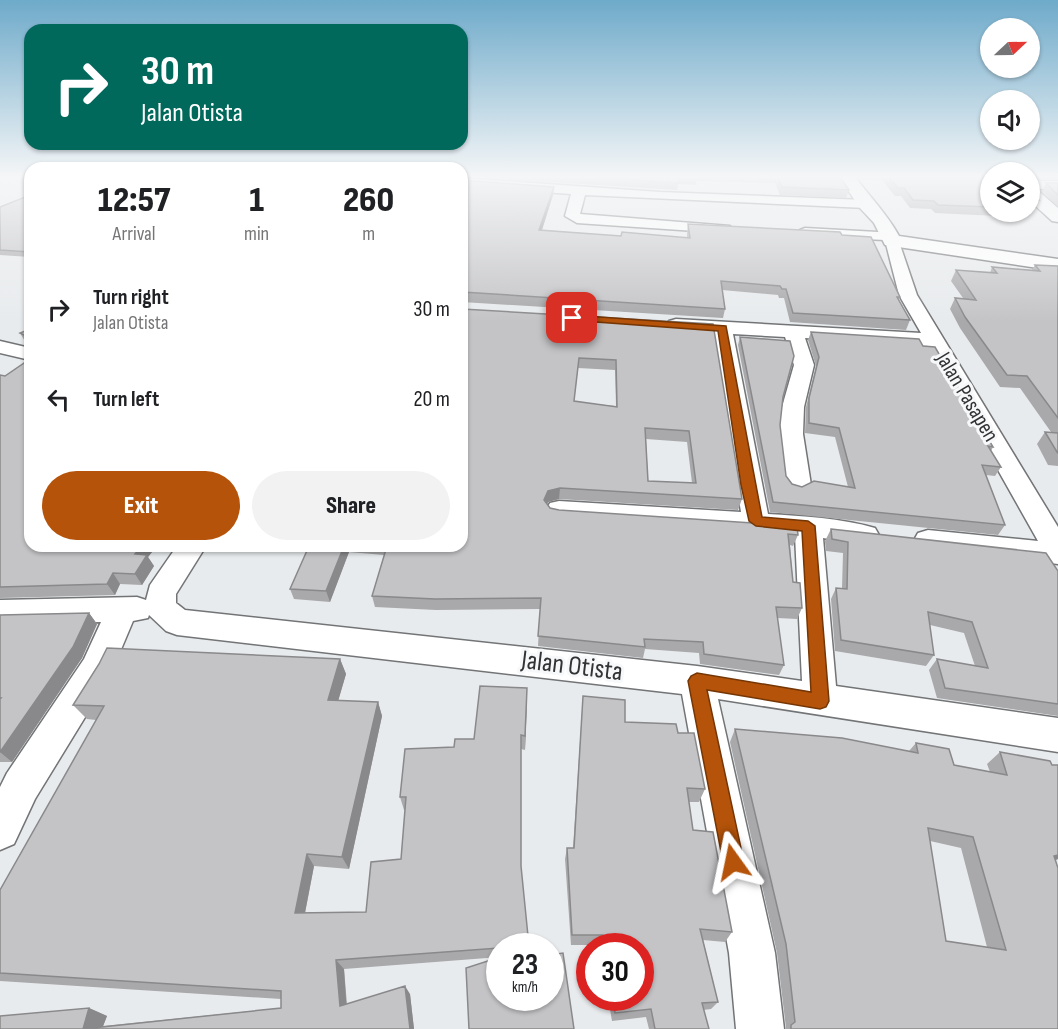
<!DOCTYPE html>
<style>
:root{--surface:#fff;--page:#f2f2f2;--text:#202124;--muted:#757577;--accent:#b45309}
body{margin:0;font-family:"Sofia Sans Condensed",sans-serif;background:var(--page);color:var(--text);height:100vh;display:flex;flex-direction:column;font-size:22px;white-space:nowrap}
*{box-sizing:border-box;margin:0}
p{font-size:20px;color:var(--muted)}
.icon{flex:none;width:33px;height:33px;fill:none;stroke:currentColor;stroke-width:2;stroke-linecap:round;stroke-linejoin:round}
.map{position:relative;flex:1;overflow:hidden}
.drawer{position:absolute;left:24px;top:162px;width:444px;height:390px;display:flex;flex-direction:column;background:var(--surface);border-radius:18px;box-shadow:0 2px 4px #0004}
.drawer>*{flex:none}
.hud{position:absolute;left:24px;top:24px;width:444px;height:126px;border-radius:18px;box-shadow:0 2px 4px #0004;background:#00695c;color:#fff;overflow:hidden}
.needle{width:39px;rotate:68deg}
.fabs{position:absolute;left:980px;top:18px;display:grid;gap:12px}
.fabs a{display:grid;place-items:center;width:60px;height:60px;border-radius:50%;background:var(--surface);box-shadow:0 2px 4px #0004;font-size:30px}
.speed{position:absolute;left:486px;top:933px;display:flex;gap:12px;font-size:30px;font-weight:700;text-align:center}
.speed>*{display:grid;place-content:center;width:78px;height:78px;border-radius:50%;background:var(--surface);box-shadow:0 2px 4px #0004;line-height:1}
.speed small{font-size:15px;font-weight:400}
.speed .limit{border:9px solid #d22;background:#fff;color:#111}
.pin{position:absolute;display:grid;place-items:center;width:51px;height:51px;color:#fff;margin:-26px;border-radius:12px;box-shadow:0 3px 9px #0006}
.me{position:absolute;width:66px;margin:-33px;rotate:348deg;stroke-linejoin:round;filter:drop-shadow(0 0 4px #0008)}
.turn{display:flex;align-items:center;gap:21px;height:126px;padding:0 18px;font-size:27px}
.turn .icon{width:78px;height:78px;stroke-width:2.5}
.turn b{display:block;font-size:42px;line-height:51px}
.eta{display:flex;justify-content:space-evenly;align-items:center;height:102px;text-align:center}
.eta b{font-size:36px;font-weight:800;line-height:42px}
.cta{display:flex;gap:12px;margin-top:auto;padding:12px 18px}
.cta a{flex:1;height:69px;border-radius:36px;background:var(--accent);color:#fff;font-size:24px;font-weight:800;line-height:69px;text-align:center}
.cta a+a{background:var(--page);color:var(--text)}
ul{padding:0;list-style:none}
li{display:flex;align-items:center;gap:18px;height:90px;padding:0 18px}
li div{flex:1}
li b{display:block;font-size:22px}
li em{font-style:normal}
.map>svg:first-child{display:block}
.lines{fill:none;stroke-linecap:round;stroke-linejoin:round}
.minor-casing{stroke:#727476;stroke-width:3}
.major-casing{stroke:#727476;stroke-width:3}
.minor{fill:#fff;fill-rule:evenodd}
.major{fill:#fff;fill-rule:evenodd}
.wall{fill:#a9a9ab;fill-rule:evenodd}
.shaded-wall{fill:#89898b}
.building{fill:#c4c4c7;stroke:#89898b;stroke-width:1.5;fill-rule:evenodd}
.route{fill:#b45309;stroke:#753606;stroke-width:1.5}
.labels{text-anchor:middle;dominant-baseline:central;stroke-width:6;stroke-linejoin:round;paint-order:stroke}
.street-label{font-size:22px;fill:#323334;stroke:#f6f8fa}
.near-street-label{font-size:27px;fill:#323334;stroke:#f6f8fa}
</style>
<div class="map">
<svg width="1058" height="1029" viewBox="0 0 1058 1029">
<rect width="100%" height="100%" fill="#e8ebed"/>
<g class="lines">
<g class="minor-casing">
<path id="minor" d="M462,178L660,192L866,200L873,204L866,208L585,195L580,214L730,226L732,229L725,233L577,223L565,216L571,194L462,186Z
M1029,181H1058V189H1029Z
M805,228L896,233L917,295L1058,527V564L918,547L914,540L918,533L928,530L1038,541L928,346L805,338L814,365L804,407L803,434L811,485L807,491L798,494L789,491L785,485L779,434L782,407L794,365L785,337L733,334L768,514C803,516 841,518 875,528L879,535L875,542L865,545L823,538L836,686L1058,718V752L718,699L775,953L784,1029H736L729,953L682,694L177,635L166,631L149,615L148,618L133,621L109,678L35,799L14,844L0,850V787L7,773L84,659L101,622L0,624V600L137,597L146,600L150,585L177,546H206L176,594V603L185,610L697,666L802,681L795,535L559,519L550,517L546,510L550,503L559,501L741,512L713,333L669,329L666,325L669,321L676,319L921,333L899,295L885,240L800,236L797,233L800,230Z
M0,341L30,348V360L0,353Z"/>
</g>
<g class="major-casing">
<path id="major" d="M839,177H855C870,197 887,214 899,236L1058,259V271L885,245L874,223L860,208Z
M1029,186L1035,188L1058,208V222L1052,221L1029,200Z"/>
</g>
<use href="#minor" class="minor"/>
<use href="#major" class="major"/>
</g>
<path class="wall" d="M470,177H840L849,190L846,198L780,195L775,183L696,181V185L678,184L677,190Z
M857,177H990V212H1022L1019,217L935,213L931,209L910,208L901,196H895L882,180L859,179Z
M1029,177H1058V179H1031V192L1039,200L1034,208H1029Z
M462,180L553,195L542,230L621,236L687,238V233L688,224L842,235L900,297L899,300L910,320L906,330L790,322L784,298H779L778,295L722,290L725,309L723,318L462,302Z
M1046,183H1058V207L1042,191Z
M30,195V257L0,255V207Z
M1035,265L1058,266V466L1048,465L1037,444L1045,432H1051L1020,388L1000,387L960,328L950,309L955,298H963L951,281L956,270L990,273L992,267L1032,270Z
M462,309L713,324L742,499L738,510L559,499L548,502L547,504L550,508L559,510L798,535L793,546L790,545L793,582L802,608L797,619L777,618L784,665L779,675L700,664L699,653L645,649L643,658L538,646L540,609L436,610L375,607L372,596L384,555L349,552L330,602L294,599L290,589L309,546H462ZM578,368L615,370L616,406L574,402ZM646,439L687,442L692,483L648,481Z
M30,329V345L26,343L20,333Z
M811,332L923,346L993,447L991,451L1001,467L995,476L986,475L1005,525L998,535L770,512L738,345L740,337L783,397L780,425L786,476L792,484L802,487H848L835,437L805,433L806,407L816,366L808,340Z
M0,375L5,376L30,546H157L148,557L154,566L142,585L120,584L115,595L0,598Z
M831,529L1058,571V716L937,698L929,670L937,659L975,666L964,633L930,625L934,655L926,666L835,651L831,599L836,588H842L843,553L826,551L825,541Z
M89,613L97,624L82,658L12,762H0V615Z
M340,659L346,674L338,701L378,702L382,716L349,869L314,866L305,913L366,912L401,859L405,810H404L400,797L454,747L474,739L527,688L525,750L521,749L500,946V957L344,969L347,1004L410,994L414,1029H0L89,1008L107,1016L103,1026L281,1008V999L0,981V890L96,720L87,719L73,705Z
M583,696L625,722L678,733L705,789L699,802H689L693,830L732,932L725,942L703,940L718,1002L711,1009L703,1010L709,1029H649L646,1017L612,1021L608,998H640V946H600V945H571L565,859L567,848H573Z
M735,729L909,751L916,743L954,765L990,772L987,764L1000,752L1058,859L1055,860L1058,1029H785L786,1028L777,953L730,742ZM930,841L961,848L987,947L946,941Z"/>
<path class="shaded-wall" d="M554,187L553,195L539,239V230Z
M560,488L559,499L548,502L544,511V500L548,491Z
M142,546H157L148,557L154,566L142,585L135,574V554Z
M344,546H348L349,552L330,602L326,591Z
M113,573L120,584L115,595L107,584Z
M89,613L97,624L82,658L12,762L0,752Z
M340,659L346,674L334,715L328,700Z
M527,688V702L525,750V736Z
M378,702L382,716L349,869L342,857Z
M307,854L314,866L303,923L295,913Z
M1058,855V859L1038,867L1054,856Z
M336,960L344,969L347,1014L340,1006Z
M405,986L410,994L414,1029H410Z
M89,1008L107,1016L102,1029H83Z"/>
<path class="building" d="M591,177H678L679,183Z
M778,177H840L849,190L782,187Z
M889,177H990V207L938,205L934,201L913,200L904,188H898Z
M1029,177H1031V192L1039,200L1029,199Z
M462,180L554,187L539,230L621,236L622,232L690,238L688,224L840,232L842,235L871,237L900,297H897L910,320L793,313L786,289H782L780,286L721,281L725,309L462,292Z
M1046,183H1058V195Z
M30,195V252L0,250V207Z
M1035,265L1058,266V418L1027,376L1007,375L965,317L955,298L976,300L956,270L997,273L992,267L1040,271Z
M462,309L713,324L742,499L560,488L548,491L544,500L550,508L559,510L797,526L798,535L788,534L793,582L800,583L802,608L776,607L784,665L704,654L703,642L644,639L645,647L538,636L541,598L435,599L372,596L387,546H462ZM579,358L616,360L617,407L574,401ZM645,428L689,431L696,483L648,481Z
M30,329V338L20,333Z
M811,332L919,339L923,346L935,347L993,447L988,446L1001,467L982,465L1005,525L773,502L740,337L790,341L794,356L783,397L780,425L786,476L792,484L802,487L814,481L855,488L839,428L809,423V398L819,357Z
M30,359V546H142L135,554L147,555L135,574L113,573L107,584L0,587V375L5,376Z
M1045,432L1058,433V453L1057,452Z
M831,529L1046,553L1058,571V704L945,688L937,659L988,668L972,622L928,612L934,655L841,640L836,588L847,589L848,542L832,539Z
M309,546H344L326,591L290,589Z
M89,613L73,647L0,752V699L1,698H0V615Z
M107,648L340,659L328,700L378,702L342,857L307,854L295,913L366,912L371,862L401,859L406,797H400L405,749L454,747L455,739H474L480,686L527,688L525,736L521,735V866L529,946H500V950L499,948L336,960L340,1006L405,986L410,1029H0V1016L89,1008L83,1029L281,1008V991L0,973V890L104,706L73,705L99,664Z
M583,696L625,700V722L676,724L678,733H694L705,789L687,788L693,830L713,832L732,932L700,929L718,1002L702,1003L709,1029H655L651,1009L615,1013L613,998H640V946H604L603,935H572L567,848H574Z
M735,729L842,738L918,753L916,743L949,749L954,765L1007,775L1000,752L1050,761L1052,765H1058V855L1054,856L1058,868V1029H791V1025L795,1022L786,944ZM928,828L973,837L1006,950L946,941Z
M563,953L574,1029H469L466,968L500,957V998H550V955Z"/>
<linearGradient id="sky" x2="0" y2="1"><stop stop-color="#6eaaca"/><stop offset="0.55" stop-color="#f5f6f7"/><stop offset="1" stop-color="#f5f6f7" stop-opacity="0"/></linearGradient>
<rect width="1058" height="321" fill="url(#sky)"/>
<path class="route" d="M572,315L726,326L762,517L808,521L815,526L829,701L826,707L820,709L707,690L744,862L741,870L733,873L726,870L723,862L688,681L691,676L697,673L811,692L802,531L756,526L749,521L741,485L718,331L569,320V316Z"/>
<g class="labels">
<g class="street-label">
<text transform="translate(967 397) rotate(59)">Jalan Pasapen</text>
</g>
<g class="near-street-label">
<text transform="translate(572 666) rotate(7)">Jalan Otista</text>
</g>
</g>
</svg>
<div class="fabs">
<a><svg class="needle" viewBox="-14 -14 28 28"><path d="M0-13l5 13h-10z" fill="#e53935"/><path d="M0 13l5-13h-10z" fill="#757577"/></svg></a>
<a><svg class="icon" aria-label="sound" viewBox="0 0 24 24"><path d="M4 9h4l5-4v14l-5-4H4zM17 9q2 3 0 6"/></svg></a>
<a><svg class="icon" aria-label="layers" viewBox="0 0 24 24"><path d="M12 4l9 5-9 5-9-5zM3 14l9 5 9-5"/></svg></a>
</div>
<div class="speed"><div>23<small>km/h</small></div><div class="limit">30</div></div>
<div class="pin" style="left:572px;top:318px;background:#d93025"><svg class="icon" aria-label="arrive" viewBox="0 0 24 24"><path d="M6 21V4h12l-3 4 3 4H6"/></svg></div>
<svg class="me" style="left:733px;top:862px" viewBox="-20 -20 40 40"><path d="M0-17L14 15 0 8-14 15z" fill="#b45309" stroke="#fff" stroke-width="4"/></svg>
<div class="hud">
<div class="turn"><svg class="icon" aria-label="right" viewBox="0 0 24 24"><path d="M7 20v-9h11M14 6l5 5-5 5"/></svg><div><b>30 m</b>Jalan Otista</div></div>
</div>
<section class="drawer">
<div class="eta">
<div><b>12:57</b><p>Arrival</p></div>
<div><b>1</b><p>min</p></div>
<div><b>260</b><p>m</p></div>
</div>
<ul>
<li><svg class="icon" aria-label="right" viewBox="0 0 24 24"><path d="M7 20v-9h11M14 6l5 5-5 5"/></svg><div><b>Turn right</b><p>Jalan Otista</p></div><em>30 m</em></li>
<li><svg class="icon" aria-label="left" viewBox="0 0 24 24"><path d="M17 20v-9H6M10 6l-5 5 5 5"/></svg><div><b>Turn left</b></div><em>20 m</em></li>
</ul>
<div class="cta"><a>Exit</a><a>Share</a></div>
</section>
</div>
